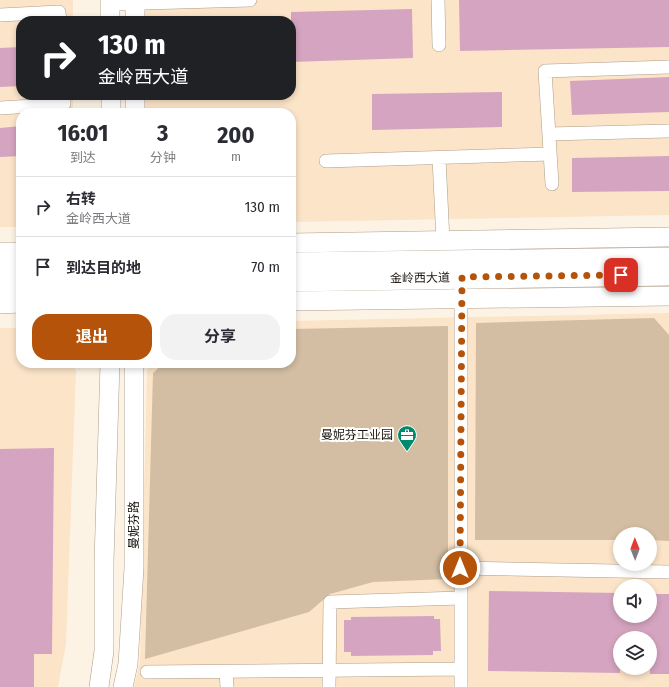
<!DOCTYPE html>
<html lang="zh">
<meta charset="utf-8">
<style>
:root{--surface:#fff;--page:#f2f2f3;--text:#2b2b33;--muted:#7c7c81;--line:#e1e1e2;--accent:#b45309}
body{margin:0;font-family:"Fira Sans Condensed","Noto Sans SC",sans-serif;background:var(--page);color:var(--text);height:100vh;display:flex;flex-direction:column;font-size:15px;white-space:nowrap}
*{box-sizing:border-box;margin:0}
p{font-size:13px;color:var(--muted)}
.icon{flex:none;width:22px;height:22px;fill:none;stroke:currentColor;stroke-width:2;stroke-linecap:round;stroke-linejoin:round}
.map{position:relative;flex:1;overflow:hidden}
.drawer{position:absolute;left:16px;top:108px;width:280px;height:260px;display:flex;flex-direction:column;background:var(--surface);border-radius:16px;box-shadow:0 2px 6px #0003}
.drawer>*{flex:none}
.top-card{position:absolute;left:16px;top:16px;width:280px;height:84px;border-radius:16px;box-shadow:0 2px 6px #0003;background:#202124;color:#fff;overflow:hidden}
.needle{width:26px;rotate:359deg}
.tools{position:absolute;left:613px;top:527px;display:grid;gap:8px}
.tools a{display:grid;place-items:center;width:44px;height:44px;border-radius:50%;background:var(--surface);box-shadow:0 2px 6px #0003;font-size:20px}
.pin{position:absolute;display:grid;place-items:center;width:34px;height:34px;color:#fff;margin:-17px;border-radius:8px;box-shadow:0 2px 6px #0006}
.me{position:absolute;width:44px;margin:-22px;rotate:0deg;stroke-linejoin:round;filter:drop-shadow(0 0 3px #0008)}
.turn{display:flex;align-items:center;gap:14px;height:84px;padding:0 16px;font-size:18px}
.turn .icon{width:52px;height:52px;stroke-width:2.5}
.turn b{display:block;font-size:28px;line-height:34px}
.eta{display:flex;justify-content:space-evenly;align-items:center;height:68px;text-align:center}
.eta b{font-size:24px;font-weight:700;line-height:28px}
.button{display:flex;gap:8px;margin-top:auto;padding:8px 16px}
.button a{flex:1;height:46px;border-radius:16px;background:var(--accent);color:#fff;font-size:16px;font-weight:700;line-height:46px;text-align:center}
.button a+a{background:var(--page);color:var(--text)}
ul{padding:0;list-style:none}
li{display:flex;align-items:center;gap:12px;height:60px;padding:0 16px;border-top:1px solid var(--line)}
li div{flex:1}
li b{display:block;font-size:15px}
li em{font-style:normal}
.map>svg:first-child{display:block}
.built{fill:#fbe4c8;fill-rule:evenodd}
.green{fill:#d3bea3}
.building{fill:#d5a4c0}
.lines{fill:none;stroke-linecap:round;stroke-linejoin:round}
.street-casing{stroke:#ae9d89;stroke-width:14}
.secondary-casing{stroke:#ae9d89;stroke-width:20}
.primary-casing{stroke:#ae9d89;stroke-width:22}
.street{stroke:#fff;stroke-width:13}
.secondary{stroke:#fff;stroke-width:19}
.primary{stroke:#fff;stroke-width:21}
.route{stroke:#b45309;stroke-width:7;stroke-dasharray:0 12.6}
.labels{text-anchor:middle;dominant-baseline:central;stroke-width:4;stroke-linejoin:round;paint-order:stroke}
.street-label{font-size:12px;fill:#1b150e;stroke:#fff}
.poi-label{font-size:12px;fill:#1b150e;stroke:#fff;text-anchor:end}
</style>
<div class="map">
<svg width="669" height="687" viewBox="0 0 669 687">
<rect width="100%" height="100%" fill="#fdf3e5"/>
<path class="built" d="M0,0H73V21H21V95H73V113H21V227H0Z
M140,0H669V215L291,222V113H140V95H291V21H140Z
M669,313V687H134L140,660L147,370L155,363H291V321ZM620,534H650V564H620ZM620,586H650V616H620ZM620,638H650V668H620Z
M0,328H21V363H69L76,370L66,644L58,687H0Z"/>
<path class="green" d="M654,318L669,335V541L650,540V534H620V540H475L476,323Z
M448,326V579L373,582L330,594L309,612L145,659L153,373L164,363H291V329Z"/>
<path class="building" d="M459,0H669V47L460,51Z
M412,9L413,58L291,62V12Z
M21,47V86L0,87V48Z
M669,77V112L572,115L570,81Z
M502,92V127L372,130V94Z
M21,126V156L0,157V128Z
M669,156V191L572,192V158Z
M54,448L52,654H34V687H0V449Z
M489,591L620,593V616H650V594H669V674H650V638H620V673L488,671Z
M434,616V619H440L441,651H433V655L351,656V652H344V620H351V617Z"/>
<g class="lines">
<g class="street-casing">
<path id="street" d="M438,0L439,45
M110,4L250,0
M0,15L59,12L60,21
M0,108L64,104V95
M549,134L669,131
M439,158L443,241
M326,161L550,154
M552,184L545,71L669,67
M460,568L669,572
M147,672L461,669
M226,672L227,687
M329,687L330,602L461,598
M461,687V291"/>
</g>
<g class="secondary-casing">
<path id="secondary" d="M110,0V21
M135,21V0
M111,95V113
M135,113V95
M291,243L669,237
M0,252H21
M291,301L669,296
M0,304L21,303
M99,687L104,651V562L110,363
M123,687L128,664L134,568V363"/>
</g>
<g class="primary-casing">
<path id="primary" d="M291,263L669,258
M0,268H21
M291,281L669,275
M0,286H21"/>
</g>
<use href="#street" class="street"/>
<use href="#secondary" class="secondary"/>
<use href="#primary" class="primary"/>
</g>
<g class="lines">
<path class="route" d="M460,568L462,277L621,275"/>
</g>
<defs>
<g id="office-pin" transform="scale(1)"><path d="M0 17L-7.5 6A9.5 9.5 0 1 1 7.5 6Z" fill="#01896e" stroke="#fff"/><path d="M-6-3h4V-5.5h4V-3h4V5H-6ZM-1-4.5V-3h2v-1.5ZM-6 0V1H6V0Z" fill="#fff"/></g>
</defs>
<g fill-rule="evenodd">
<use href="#office-pin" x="407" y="435"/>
</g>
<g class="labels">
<g class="street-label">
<text transform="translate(420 278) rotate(-1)">金岭西大道</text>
<text transform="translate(134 525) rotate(-90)">曼妮芬路</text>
</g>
<g class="poi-label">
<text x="393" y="435">曼妮芬工业园</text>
</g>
</g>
</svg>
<div class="tools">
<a><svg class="needle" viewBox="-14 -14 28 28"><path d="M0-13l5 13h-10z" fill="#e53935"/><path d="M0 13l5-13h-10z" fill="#7c7c81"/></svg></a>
<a><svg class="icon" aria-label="sound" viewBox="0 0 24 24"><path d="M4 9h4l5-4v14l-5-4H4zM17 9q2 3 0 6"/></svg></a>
<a><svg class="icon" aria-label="layers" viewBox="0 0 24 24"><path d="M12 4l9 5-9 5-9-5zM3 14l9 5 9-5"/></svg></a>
</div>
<div class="pin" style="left:621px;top:275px;background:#d93025"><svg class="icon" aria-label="arrive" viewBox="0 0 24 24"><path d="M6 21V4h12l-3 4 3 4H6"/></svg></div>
<svg class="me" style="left:460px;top:568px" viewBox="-20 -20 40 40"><circle r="17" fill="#b45309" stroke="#fff" stroke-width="3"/><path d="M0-11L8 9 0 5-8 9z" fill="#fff"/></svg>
<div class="top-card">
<div class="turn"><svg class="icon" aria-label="right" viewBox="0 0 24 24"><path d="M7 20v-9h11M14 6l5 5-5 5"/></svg><div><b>130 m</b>金岭西大道</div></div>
</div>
<section class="drawer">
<div class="eta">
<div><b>16:01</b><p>到达</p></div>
<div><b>3</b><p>分钟</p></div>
<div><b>200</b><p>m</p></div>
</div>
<ul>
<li><svg class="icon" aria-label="right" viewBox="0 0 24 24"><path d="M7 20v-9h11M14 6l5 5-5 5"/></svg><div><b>右转</b><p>金岭西大道</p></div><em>130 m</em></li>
<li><svg class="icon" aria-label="arrive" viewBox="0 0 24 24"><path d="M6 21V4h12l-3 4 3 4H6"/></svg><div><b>到达目的地</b></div><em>70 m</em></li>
</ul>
<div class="button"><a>退出</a><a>分享</a></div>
</section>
</div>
